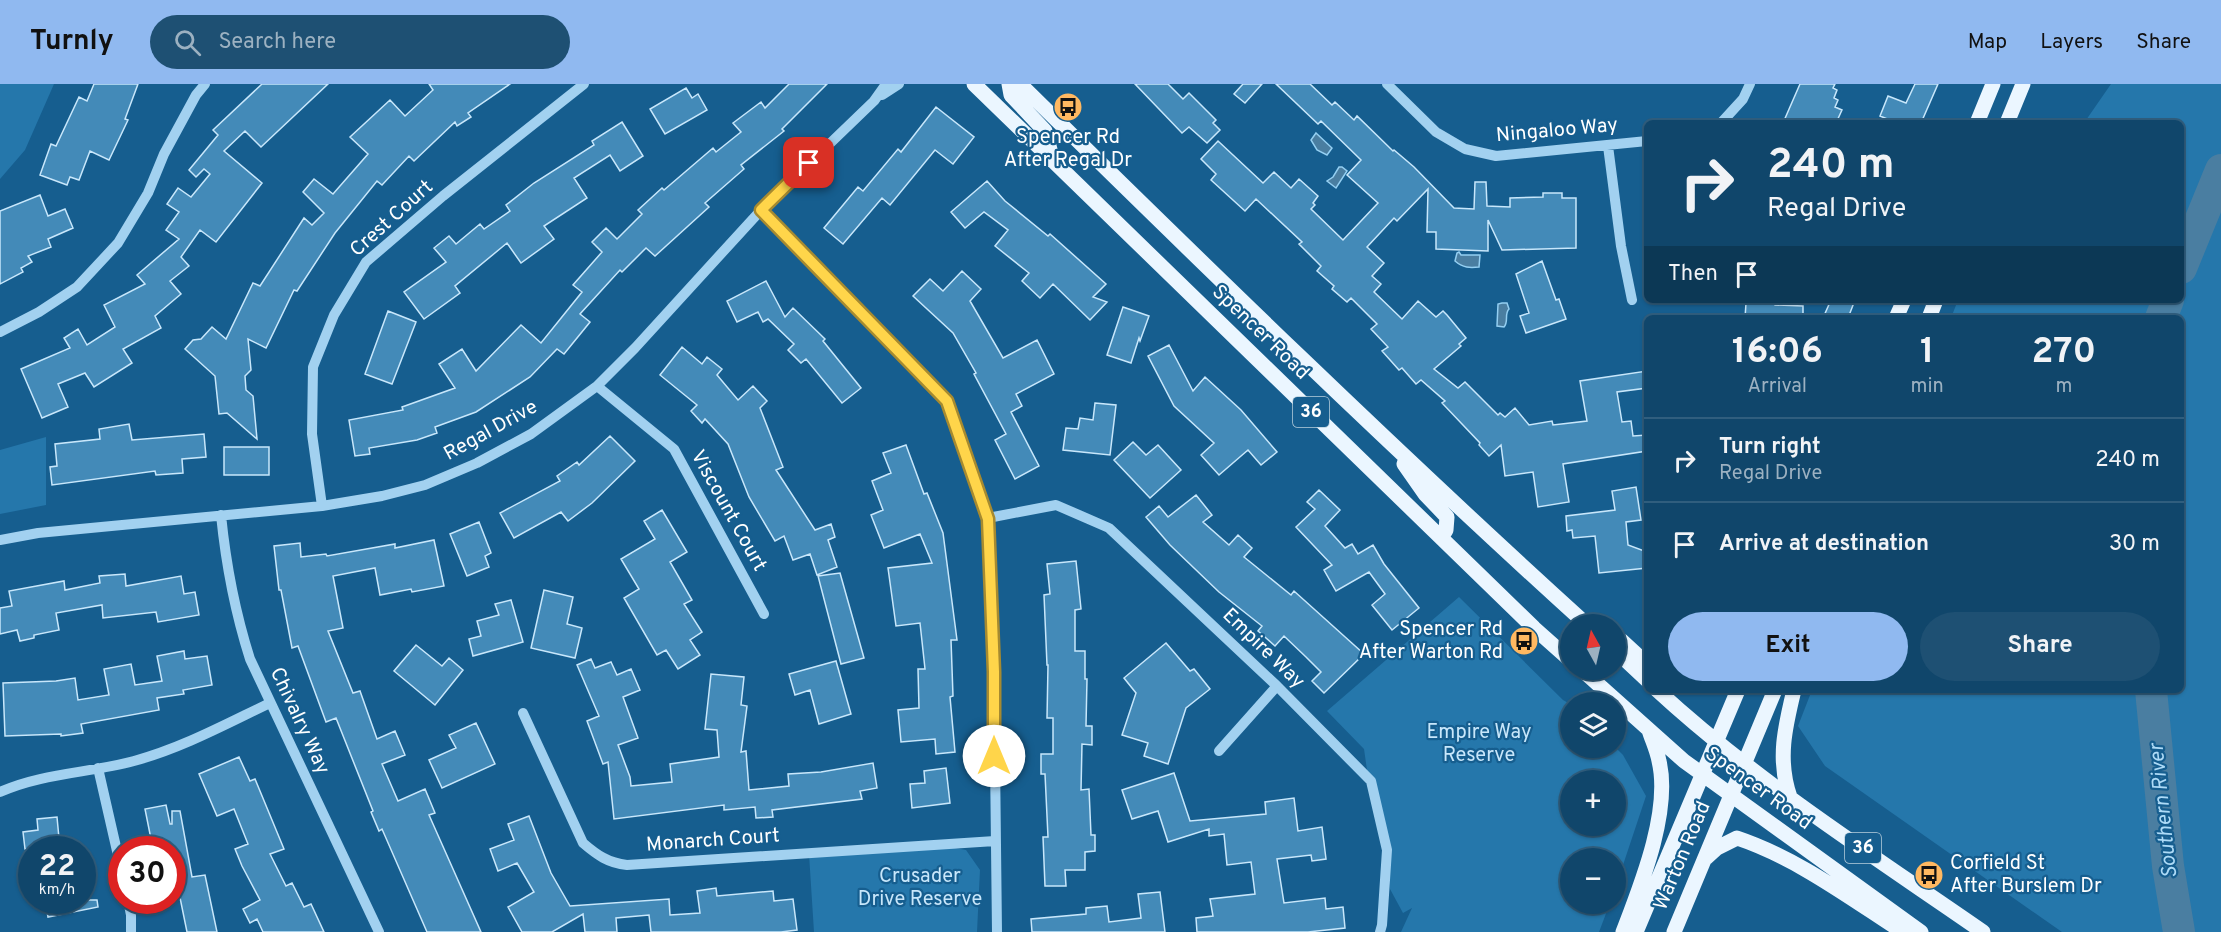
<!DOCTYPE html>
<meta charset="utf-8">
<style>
:root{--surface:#10466b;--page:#1e5073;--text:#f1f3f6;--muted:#9cb1c1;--line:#305e7e;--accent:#90b9f0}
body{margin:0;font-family:Overpass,sans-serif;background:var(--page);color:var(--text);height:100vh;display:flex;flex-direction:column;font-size:22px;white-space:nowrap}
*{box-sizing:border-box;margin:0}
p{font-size:20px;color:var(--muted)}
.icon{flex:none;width:33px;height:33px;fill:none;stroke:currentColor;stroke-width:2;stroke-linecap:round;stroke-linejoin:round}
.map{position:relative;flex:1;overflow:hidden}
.side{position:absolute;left:1644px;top:231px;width:540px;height:378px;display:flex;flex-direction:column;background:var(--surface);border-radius:9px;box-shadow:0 2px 4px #0004,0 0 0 2px var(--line)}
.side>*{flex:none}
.hud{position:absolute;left:1644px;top:36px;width:540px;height:183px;border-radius:9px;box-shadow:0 2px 4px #0004,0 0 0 2px var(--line);background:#10466b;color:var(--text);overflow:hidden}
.needle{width:39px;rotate:352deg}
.fabs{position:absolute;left:1560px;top:530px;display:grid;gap:12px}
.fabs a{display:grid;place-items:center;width:66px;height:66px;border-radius:50%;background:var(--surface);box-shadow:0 2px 4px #0004,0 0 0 2px var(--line);font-size:30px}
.speed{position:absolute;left:18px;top:752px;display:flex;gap:12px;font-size:30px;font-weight:700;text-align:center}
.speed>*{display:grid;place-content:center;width:78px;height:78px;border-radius:50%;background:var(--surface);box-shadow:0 2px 4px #0004,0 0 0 2px var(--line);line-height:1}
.speed small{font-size:15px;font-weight:400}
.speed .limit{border:9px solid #d22;background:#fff;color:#111}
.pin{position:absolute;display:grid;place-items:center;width:51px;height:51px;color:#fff;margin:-26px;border-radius:12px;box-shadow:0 3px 9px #0006}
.me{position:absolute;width:66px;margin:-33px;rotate:0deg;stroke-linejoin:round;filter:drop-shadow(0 0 4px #0008)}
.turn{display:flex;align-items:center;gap:21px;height:126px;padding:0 24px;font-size:27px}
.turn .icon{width:78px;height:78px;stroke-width:2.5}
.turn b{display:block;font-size:42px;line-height:51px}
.then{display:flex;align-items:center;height:57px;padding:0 24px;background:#0003;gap:12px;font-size:22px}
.eta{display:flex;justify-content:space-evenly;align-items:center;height:102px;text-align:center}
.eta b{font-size:36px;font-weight:700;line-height:42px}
.primary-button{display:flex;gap:12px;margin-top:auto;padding:12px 24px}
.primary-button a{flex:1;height:69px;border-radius:36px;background:var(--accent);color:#111;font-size:24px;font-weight:700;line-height:69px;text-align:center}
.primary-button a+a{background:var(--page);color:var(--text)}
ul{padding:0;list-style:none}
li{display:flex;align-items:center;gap:18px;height:84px;padding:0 24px;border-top:2px solid var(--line)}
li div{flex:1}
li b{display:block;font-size:22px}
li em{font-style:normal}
header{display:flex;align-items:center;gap:36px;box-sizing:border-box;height:84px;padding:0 30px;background:var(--accent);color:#111}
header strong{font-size:28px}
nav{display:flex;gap:33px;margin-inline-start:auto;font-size:21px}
.search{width:420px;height:54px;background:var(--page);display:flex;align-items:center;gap:15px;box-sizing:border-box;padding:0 21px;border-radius:33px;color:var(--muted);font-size:22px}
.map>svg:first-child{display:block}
.green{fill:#2577ab;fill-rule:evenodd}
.water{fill:#4a7ea1;stroke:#94cff2;stroke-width:1.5}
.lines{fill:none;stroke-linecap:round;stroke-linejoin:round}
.river{stroke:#4a7ea1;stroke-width:32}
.building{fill:#438ab8;stroke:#c8e7fb;stroke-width:1.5}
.minor{stroke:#a2d1f0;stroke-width:10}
.major{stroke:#ebf6ff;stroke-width:15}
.route-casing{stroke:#a68a30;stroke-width:15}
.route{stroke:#ffd54a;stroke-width:10}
.labels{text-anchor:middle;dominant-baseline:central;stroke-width:4.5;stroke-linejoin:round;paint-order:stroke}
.shield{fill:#165e8f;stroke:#b9cfdd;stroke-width:1.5}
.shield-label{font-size:18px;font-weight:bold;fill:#fff}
.street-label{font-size:20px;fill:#fff;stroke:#165e8f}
.poi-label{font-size:20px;fill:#fff;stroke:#165e8f}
.park-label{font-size:20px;fill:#c8e7fb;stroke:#165e8f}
.water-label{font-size:21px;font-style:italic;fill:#aedbf7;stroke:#165e8f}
</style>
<header>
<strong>Turnly</strong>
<div class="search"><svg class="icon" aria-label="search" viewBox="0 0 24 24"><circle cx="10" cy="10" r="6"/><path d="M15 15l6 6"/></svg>Search here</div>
<nav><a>Map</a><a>Layers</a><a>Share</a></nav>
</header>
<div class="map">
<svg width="2221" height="848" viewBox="0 0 2221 848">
<rect width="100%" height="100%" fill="#165e8f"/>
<path class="green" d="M0,0H54L25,66L0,95Z
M2111,0H2221V848H2062L1825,682L1798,642L1812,606H2181V234H1951L1958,216H2181V39H2084Z
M46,353V421L0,430V366Z
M1459,513L1563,616L1570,620V663H1615L1623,671L1646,712L1616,802V774H1570V819H1610L1599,848H1401L1412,824L1403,829L1390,805L1389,760L1367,686L1364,665L1327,627ZM1570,696H1616V741H1570Z
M933,760L966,766L980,786L977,848H814L809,770Z"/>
<path class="water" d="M1316,49L1332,64L1327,71L1317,66L1311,56Z
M1339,83H1342L1347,87L1336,104L1327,97L1333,93Z
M1459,168L1461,171H1480L1479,183C1470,184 1463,184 1455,177L1457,169Z
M1502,219H1507L1509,225C1504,230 1509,237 1504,243L1497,242L1498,220Z"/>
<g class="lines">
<path class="river" d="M2181,184L2221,86
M2161,234L2168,216
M2151,606L2168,782L2179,848"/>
</g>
<path class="building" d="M94,0H138L125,35L128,36L109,76L90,67L79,96L70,93L67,101L40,91L51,60L56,62L79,13L87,17Z
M262,0H328L261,63L245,47L224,67L262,99L216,158L200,146L181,173L189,182L170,197L181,210L155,232L161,244L123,265L132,279L94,303L85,289L58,300L68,323L42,334L21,285L70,264L64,254L78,245L87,261L115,243L104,221L145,200L137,191L179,155L166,146L179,128L167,120L178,104L191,113L210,90L204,85L196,93L189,86L218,51L213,46Z
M429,0H510L468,29L471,33L457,42L455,38L414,77L409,72L382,101L377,97L335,149L297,207L294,206L266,264L248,255L251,286L245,292L246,306L253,312L257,355L227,329L219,330L215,292L185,265L193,256L201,255L212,243L226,255L253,199L260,202L304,134L312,141L324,129L303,108L314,95L333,110L368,70L350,53L390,16L405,32L433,6Z
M789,0H827L782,45L784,47L741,81L744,85L705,119L709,123L655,172L646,164L622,188L620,186L580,230L590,238L564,270L557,265L530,293L476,328L435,343L437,349L417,356L369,364L370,370L355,372L349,336L403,326L402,323L455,304L439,280L462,265L476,287L521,241L541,259L582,208L573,201L602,168L592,158L606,144L617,155L642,130L638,126L662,104L664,106L713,64L716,68L741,48L733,39L761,18L765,24Z
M1135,0H1168L1183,15L1189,9L1216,36L1213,39L1220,46L1207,59L1189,43L1182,49Z
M1243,0H1262L1245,19L1234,10Z
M1276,0H1310L1332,21L1335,18L1354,36L1357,32L1393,67L1394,66L1414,83L1454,124L1474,125L1475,98H1486L1487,122L1510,123V114L1543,113V109H1562V114H1576V164L1502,166L1488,136V167L1436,165V148H1427L1428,105L1397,137L1394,134L1367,163L1384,179L1372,192L1381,200L1374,208L1402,235L1418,217L1436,233L1443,227L1447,231L1466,254L1459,260L1461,262L1434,285L1458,304L1465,298L1498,331L1500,329L1505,333L1515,324L1529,341L1552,337L1553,341L1587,337L1580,297L1647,287V304L1617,308L1622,338L1631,337L1633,352L1647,351V367L1563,380L1569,418L1538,423L1533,388L1505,392L1501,361L1489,372L1479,361L1480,359L1442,319L1445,317L1421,296L1416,300L1402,284L1399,286L1382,267L1388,263L1371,245L1377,240L1351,214L1347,218L1332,205L1334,202L1317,187L1321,182L1299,160L1302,158L1256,115L1245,127L1211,96L1216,90L1201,75L1218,57L1263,99L1274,88L1291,104L1299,95L1318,112L1313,119L1315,121L1311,125L1343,156L1378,119L1347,91L1361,76L1321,37L1318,40Z
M1800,0H1835L1833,4L1837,6L1834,14L1838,16L1835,23L1842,26L1836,39H1783Z
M1915,0H1938L1921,39H1897L1880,32L1888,12L1906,19Z
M686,4L692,14L698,10L707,26L665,50L650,25Z
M936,23L974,53L953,80L935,66L890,121L882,114L843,160L824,144L858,103L863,107L898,65L901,68Z
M622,38L643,72L620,87L610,71L574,94L587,114L544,142L554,155L521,179L507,159L455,202L460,209L424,235L404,208L446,178L434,164L449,152L456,160L480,140L484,145L510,127L506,121L534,99L594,61L592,57Z
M987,97L1005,117L1048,152L1050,150L1106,200L1093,213L1107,218L1090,236L1053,200L1040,214L1022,197L1029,189L995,162L1008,146L984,128L965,144L951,128Z
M40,111L48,132L65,125L73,144L48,155L51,163L28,172L32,178L21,184L23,188L0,200V127Z
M1542,177L1556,216L1559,215L1566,235L1526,249L1520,232L1529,229L1516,190Z
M962,187L981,205L970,217L1003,274L1037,256L1054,290L1016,310L1022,322L1011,328L1039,382L1015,395L995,356L1006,350L974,290L976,289L953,249L913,212L930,195L943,207Z
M766,197L785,233L793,224L825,255L823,257L861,304L842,319L806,275L801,279L788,266L794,260L768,235L763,238L758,228L737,238L727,217Z
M1768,216H1772L1775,221L1803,222V234H1745L1746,219L1766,220Z
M1831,216H1855L1848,234H1823Z
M1123,223L1149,232L1140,257L1139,254L1131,279L1107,271Z
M388,227L416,238L392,300L365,290Z
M1169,261L1193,307L1205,293L1241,326L1277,368L1261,381L1248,366L1219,391L1201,371L1214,359L1174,322L1148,272Z
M682,263L702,280L707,273L722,285L717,291L738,316L753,302L767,317L760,324L783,383L776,386L815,446L831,440L835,453L828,456L837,483L817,491L810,470L793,476L784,452L775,457L749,413L728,360L705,335L702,339L691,327L697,321L660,291Z
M1095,319L1116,321L1110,371L1063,366L1066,344L1078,345L1080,334L1093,336Z
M129,340L132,356L204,350L206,373L182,375L183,389L156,391L155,387L52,401L50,383L57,382L55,360L100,355L99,345Z
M610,352L635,377L592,419L568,437L561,428L514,454L500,429L560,397L557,392L577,378L579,381Z
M1133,358L1146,371L1158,361L1181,386L1150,414L1114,376Z
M906,361L924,410L927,409L943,449L957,556H951L953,612L950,613L955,668L936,670L935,655L901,658L898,626L919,624L918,585H925L920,539L896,542L888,484L932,479L920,450L884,464L871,431L883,426L872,397L891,389L883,369Z
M224,363H269V391H224Z
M1636,403L1641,436L1626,438L1628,461L1647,468V484L1599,489L1595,452L1573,454L1572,446L1567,447L1566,432L1615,426L1612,407Z
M1319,406L1340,426L1325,442L1345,464L1352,460L1358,470L1373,461L1384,480L1419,524L1392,546L1372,521L1385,510L1369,488L1336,507L1324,486L1332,481L1296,443L1315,425L1307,418Z
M1196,411L1212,431L1203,438L1229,461L1238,451L1252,464L1244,473L1291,511L1294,507L1364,570L1324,609L1312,597L1321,588L1306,573L1284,552L1275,562L1258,547L1262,542L1219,508L1170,461L1146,433L1159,422L1168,433Z
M662,426L687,468L670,478L692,516L684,520L702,548L690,556L700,571L678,585L666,566L657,571L624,514L639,505L621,475L655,455L644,437Z
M479,438L491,469L485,472L489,483L467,492L450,450Z
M434,456L444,502L412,508L411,505L380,511L375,484L333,492L343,544L328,547L353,609L360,607L377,655L395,647L405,671L382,680L398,717L425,705L435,729L429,731L481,848H427L382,745L379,747L371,728L373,727L336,634L326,638L298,562L292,564L281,506H279L274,462L300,459L301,473L326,470L327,472L395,460V464Z
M1076,477L1081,525L1075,526V567H1085V595H1087L1086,642H1092V661L1082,660L1081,706L1089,705L1091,751H1095V767L1085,768V786H1065L1066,802H1045L1043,753H1048L1045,690H1041V670H1053V634H1047L1048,581H1047L1044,511L1050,510L1047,480Z
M840,489L864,574L841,580L818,492Z
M125,490L126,502L181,492L184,510L195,508L199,531L158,538L156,528L103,534L102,521L56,529L59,546L34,551V554L20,557L17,546L0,550V524L12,522L9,507L64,497L65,506L100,499L99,492Z
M544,506L573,513L567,540L582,544L575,574L531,564Z
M511,516L523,558L473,572L469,555L481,552L477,537L499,531L495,520Z
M1166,559L1190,587L1194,585L1210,605L1186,624L1168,680L1144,672L1148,659L1122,651L1136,609L1124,594Z
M416,561L442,582L449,574L463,586L435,621L394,587Z
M184,567L185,575L207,572L212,601L183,606L184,610L157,614L159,626L81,640L83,649L61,652V650L5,652L3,599L56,597L75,594L78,616L109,611L104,585L131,580L135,601L162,597L157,572Z
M591,575L595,584L611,578L617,591L631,585L640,606L623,613L638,654L618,661L630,693L631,702L672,698L670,680L719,673L717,646L705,645L711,590L744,593L741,621L747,622L741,668L746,667L749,706L789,702L788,690L821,688L873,679L877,704L860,707L862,715L772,726L773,733L756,734L755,723L724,726V721L614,735L608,678L603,680L587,637L599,632L577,581Z
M836,577L851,630L819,640L810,606L795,611L789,590Z
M476,639L495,680L442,704L429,676L456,664L449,651Z
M239,673L250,697L255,695L284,765L270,770L286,802L292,799L304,823L311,820L324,848H263L257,835L250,839L243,825L260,816L242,782L235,765L248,760L234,725L217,732L199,690Z
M946,684L950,719L912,724L910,700L925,699L924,687Z
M1174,689L1190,737L1266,730L1265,718L1294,714L1298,747L1322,743L1326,775L1312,777L1311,771L1277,775L1284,819L1325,814L1326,825L1343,823L1345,844L1308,848H1197L1196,834L1213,832L1210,815L1255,810L1251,778L1227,781L1224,750L1209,752V745L1168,758L1158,727L1132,735L1122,706Z
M166,721L170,740H172V727H180L192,793L205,791L217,848H187L175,789H172V765H153L145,725Z
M529,732L551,789L570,822L669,815L670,831L700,829L697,807L716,804L717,812L773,807L774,817L793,815L797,846L781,848H651L649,831L616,834L617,848H585L583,830L552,848H522L508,823L534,808L517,779L498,787L490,765L514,756L508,740Z
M57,733L60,765H25L23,748L38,746L37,735Z
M1160,808L1165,848H1032L1031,835L1086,830V824L1107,822L1109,838L1141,834L1138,810Z
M45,816H97L98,823L48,833Z"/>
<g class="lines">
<path class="minor" d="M1387,0L1436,48L1465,65L1496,72L1647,57
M882,11L899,0
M1721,39L1743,15L1750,0
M1608,62L1621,162L1632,216
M761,126L947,317L988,434L994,588L997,848
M0,248L39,228L77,203L118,159L148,109L164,70L196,11L205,0
M597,302L674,365L764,530
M322,422L312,350L313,283L334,231L366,178L443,112L584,0
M221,431C226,481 235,528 250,575L379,848
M988,434L1056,421L1109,444L1277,602L1371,697L1387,766L1382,841L1380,848
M0,456L38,449L322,422L382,412L425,401L477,379L531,350L597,302L635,264L761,126L874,17L886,0
M523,629L583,759C597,771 608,779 627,781L995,757
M1219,667L1277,602
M98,684L122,789
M0,708C42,689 90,689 134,677C182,664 226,640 270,619
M128,816L131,831V848"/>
<path class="major" d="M974,0L1534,544L1570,576
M1009,0L1011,11L1045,47L1053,77
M1020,0C1206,183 1393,365 1586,540
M1977,39L1993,0
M2007,39L2023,0
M1896,234L1904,216
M1929,234L1936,216
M1404,380L1425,410L1447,433L1446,446L1441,454
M1616,554L1622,557L1647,580
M1616,567L1647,596
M1581,585L1684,677L1921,848
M1657,606C1757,698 1872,771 1983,848
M1790,713C1777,676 1785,643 1794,606
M1706,774L1717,764L1737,754C1797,774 1850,814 1903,848
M1623,848C1641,801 1671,727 1659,677C1657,666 1652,656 1649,646
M1636,848L1738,606
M1674,848L1775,606"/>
</g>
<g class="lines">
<g class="route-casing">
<path id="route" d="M809,79L761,126L947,317L988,435L994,588V672"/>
</g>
<use href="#route" class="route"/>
</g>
<defs>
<g id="bus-disc" transform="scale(1.5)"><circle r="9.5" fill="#ffb861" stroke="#165e8f"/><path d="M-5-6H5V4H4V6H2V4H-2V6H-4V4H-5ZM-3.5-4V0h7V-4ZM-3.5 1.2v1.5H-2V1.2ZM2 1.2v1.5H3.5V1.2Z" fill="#111"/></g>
</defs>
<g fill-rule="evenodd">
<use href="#bus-disc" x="1068" y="23"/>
<use href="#bus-disc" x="1524" y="557"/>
<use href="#bus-disc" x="1929" y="791"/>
</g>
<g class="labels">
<g class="shield">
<rect x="1293" y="313" width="36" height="30" rx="4.5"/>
<rect x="1845" y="749" width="36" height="30" rx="4.5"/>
</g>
<g class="shield-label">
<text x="1311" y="328">36</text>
<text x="1863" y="764">36</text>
</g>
<g class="street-label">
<text transform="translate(1557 47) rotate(-5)">Ningaloo Way</text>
<text transform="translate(392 135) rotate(-42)">Crest Court</text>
<text transform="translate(1260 249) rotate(44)">Spencer Road</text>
<text transform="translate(491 347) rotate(-29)">Regal Drive</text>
<text transform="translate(728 427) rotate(61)">Viscount Court</text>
<text transform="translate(1263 565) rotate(44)">Empire Way</text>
<text transform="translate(299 637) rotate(65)">Chivalry Way</text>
<text transform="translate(1758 705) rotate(36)">Spencer Road</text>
<text transform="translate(713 757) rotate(-4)">Monarch Court</text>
<text transform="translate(1683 772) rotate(-67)">Warton Road</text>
</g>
<g class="poi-label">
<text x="1068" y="54">Spencer Rd<tspan x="1068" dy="23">After Regal Dr</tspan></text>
<text x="1503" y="546" text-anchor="end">Spencer Rd<tspan x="1503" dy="23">After Warton Rd</tspan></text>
<text x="1950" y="780" text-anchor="start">Corfield St<tspan x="1950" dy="23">After Burslem Dr</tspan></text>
</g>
<g class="park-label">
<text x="1479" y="649">Empire Way<tspan x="1479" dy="23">Reserve</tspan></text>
<text x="920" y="793">Crusader<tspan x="920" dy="23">Drive Reserve</tspan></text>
</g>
<g class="water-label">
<text transform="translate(2164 727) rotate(-96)">Southern River</text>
</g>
</g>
</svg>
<div class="fabs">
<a><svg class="needle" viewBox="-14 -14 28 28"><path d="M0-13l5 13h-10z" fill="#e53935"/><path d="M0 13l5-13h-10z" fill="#9cb1c1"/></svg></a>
<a><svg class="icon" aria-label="layers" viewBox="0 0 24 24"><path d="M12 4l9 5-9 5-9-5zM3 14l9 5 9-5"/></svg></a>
<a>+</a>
<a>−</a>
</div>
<div class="speed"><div>22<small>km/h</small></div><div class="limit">30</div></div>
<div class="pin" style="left:809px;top:79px;background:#d93025"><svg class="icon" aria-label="arrive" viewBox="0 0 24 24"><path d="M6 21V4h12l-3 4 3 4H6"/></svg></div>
<svg class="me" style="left:994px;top:672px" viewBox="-20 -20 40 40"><circle r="19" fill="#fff"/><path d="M0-13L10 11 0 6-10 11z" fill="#ffd54a"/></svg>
<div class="hud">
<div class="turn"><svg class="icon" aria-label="right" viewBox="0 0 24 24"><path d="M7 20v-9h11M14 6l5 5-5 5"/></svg><div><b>240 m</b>Regal Drive</div></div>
<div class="then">Then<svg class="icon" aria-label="arrive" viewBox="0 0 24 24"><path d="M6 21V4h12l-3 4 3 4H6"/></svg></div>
</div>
<section class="side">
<div class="eta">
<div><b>16:06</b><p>Arrival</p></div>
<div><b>1</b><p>min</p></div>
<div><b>270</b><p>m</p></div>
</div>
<ul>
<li><svg class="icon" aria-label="right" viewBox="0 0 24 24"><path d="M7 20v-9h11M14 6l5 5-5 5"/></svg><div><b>Turn right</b><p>Regal Drive</p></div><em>240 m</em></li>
<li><svg class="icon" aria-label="arrive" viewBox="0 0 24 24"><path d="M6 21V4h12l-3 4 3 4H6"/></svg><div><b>Arrive at destination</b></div><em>30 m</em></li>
</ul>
<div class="primary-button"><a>Exit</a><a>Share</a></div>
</section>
</div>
